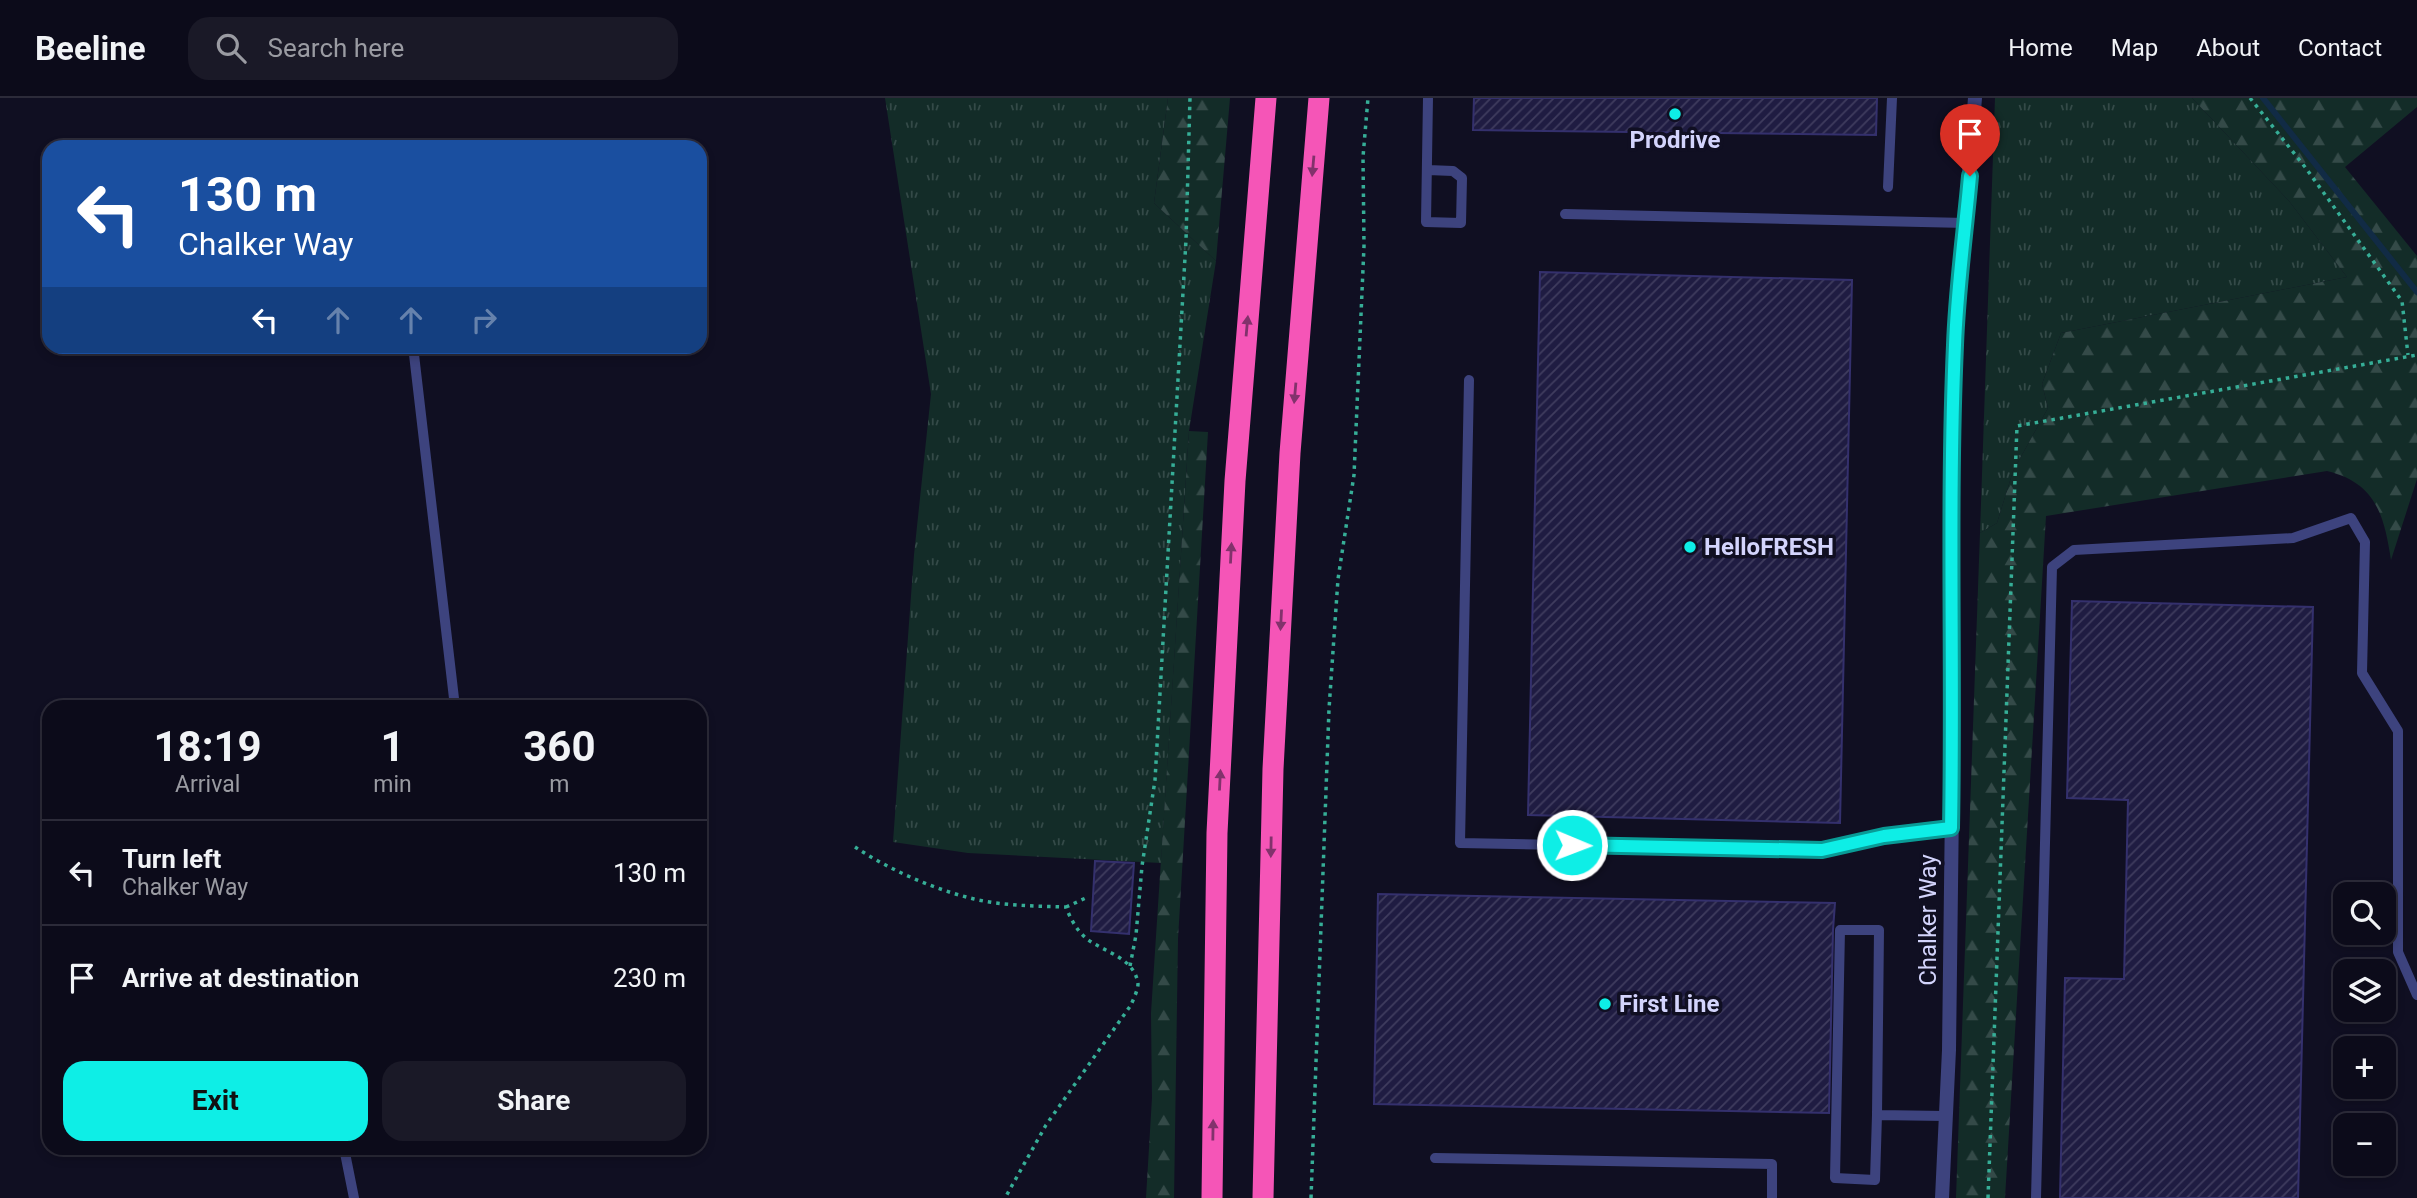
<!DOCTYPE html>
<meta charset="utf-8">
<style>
:root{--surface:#0c0b1a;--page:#1a1927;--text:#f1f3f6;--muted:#9a9ba2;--line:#2c2b39;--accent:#0eeee6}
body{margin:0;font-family:Roboto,sans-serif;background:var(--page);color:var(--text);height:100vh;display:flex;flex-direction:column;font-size:26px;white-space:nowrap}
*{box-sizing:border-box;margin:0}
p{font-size:23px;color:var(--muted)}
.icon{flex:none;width:38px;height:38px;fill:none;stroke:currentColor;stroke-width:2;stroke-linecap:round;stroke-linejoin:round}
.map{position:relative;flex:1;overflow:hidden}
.panel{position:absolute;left:42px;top:602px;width:665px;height:455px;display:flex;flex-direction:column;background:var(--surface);border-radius:21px;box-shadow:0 4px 10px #0003,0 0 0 2px var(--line)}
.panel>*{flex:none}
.banner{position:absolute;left:42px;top:42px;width:665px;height:214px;border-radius:21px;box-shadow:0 4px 10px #0003,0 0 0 2px var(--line);background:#1a4fa0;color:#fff;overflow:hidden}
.controls{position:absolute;left:2333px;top:784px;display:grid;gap:14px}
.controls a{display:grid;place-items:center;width:63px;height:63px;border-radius:14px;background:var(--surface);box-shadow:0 4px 10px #0003,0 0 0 2px var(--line);font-size:35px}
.pin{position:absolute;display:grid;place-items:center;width:60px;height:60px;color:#fff;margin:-72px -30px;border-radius:50% 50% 50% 0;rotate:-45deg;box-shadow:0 0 7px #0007}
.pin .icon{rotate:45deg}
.me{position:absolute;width:77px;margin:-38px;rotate:91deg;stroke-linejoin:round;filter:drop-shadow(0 0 5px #0008)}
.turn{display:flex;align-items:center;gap:24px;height:147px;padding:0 21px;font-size:32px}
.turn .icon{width:91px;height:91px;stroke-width:2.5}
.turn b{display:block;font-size:49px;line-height:60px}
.lanes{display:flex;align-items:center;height:66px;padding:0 21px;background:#0003;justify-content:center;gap:35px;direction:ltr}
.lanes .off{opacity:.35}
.eta{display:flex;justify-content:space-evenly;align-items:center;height:119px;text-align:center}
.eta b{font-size:42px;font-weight:700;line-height:49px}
.button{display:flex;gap:14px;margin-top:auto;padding:14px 21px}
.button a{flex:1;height:80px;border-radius:21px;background:var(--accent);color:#111;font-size:28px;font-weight:700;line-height:80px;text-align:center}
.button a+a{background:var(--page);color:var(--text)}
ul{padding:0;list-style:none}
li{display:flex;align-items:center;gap:21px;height:105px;padding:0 21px;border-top:2px solid var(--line)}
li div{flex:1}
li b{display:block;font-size:26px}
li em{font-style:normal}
header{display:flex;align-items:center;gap:42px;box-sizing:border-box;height:98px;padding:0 35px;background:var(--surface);border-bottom:2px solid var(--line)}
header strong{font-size:33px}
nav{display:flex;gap:38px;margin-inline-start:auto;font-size:24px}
.search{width:490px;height:63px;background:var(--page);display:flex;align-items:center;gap:18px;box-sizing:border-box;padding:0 24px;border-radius:21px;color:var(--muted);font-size:26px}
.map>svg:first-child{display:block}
.grass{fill:url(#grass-tufts)}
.forest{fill:url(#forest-firs)}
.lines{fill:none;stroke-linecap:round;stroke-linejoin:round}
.stream{stroke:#112b45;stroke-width:6}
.building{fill:url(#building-hatch);stroke:#34306d;stroke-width:2}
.path{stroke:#36ae97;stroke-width:3.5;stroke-dasharray:3.5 5;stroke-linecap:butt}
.lane{stroke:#3d437e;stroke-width:10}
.street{stroke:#3d437e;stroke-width:14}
.highway{stroke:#f555b7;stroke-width:21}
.oneway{fill:#82326c}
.route-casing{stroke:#099b96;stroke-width:18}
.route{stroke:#0eeee6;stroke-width:12}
.poi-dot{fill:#0eeee6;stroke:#100f22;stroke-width:2.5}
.labels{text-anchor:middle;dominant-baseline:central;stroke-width:7;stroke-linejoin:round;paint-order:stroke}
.poi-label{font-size:24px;font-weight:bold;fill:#d3d4fc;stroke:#100f22;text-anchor:start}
.street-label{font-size:24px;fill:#d3d4fc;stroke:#100f22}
</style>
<header>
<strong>Beeline</strong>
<div class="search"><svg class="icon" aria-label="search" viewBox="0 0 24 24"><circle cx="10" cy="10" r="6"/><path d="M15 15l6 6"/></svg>Search here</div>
<nav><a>Home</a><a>Map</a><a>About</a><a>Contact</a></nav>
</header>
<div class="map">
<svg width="2417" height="1100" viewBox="0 0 2417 1100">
<defs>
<pattern id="grass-tufts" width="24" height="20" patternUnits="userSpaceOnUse" patternTransform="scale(1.75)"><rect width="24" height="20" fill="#132c28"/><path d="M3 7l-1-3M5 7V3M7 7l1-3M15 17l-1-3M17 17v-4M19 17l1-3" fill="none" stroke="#344a48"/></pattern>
<pattern id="forest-firs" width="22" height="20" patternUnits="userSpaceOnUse" patternTransform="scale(1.75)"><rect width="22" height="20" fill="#132c28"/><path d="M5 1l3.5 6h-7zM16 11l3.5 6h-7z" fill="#344a48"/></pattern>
<pattern id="building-hatch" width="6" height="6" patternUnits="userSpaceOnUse" patternTransform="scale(1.75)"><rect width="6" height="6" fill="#1f1c42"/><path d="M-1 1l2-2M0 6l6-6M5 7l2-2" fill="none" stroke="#3f3c5e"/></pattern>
</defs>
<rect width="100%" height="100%" fill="#100f22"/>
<path class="grass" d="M885,0H1168L1154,105L1216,163L1189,333L1161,765L968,755L893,744L914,457L931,296Z
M1995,0H2192L2289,103L2347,179L2061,235L2042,286L2048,310L2013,373L1997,425L1980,435Z"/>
<path class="forest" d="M1168,0H1230L1216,163L1154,105Z
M2192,0H2417V9L2345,69L2417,158V381L2391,462C2384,417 2376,385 2327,373L2046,418L2005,1100H1956L1980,435L1997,425L2013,373L2048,310L2042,286L2061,235L2347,179L2289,103Z
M1189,333L1208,334L1178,841L1174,1100H1146L1152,1000L1151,915Z"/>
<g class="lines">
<path class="stream" d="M2263,0L2417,194"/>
</g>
<path class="building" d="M1474,0H1877L1876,37L1473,32Z
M1540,174L1852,182L1840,725L1528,717Z
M2072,503L2313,509L2298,1100H2060L2065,880L2124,881L2128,702L2067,700Z
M1095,763L1134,765L1129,836L1091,833Z
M1378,796L1835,805L1833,832L1829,1015L1374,1006Z"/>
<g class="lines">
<path class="path" d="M2250,0L2305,69L2402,203L2408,257
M855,749C890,772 933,791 974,801C1004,808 1035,808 1066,809C1070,820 1077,833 1087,841C1104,854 1135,860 1138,886C1138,892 1133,902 1131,907L1046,1027L1005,1100
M1066,809L1088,799
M1130,868L1136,837L1142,768L1155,682L1186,142L1190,0
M1311,1100L1329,611L1338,481L1354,377L1364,148L1363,59L1368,0
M1988,1100L2017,328L2417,257"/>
<path class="lane" d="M1428,72L1453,73L1462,80L1461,125L1426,124L1428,0
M1888,89L1892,0
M1565,116L1966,125
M413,248L455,609
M1469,282L1460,745L1822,752L1884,738
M1877,1017L1879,832H1840L1835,1080L1875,1082L1877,1017L1945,1018
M344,1050L354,1100
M1435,1060L1772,1066V1100
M2036,1100L2052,469L2074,452L2293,440L2351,420L2365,444L2362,575L2398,633V854L2417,897"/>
<path class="street" d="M1884,738L1951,730
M1942,1100L1949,952L1953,626L1950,462L1955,246L1975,0"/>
<path class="highway" d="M1212,1100L1217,735L1235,383L1266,0
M1263,1100L1273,671L1290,355L1319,0"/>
</g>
<defs><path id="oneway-solid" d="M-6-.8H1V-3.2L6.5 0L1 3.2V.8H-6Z" transform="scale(1.75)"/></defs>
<g class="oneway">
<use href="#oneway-solid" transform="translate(1313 68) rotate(95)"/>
<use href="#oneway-solid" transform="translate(1247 228) rotate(-85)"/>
<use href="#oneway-solid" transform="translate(1295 295) rotate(95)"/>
<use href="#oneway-solid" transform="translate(1231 455) rotate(-87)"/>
<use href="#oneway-solid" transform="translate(1281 522) rotate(93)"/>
<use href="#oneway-solid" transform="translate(1220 682) rotate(-87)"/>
<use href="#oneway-solid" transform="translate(1271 749) rotate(91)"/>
<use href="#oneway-solid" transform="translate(1213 1032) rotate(-89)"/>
</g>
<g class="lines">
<g class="route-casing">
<path id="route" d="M1572,747L1822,752L1884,738L1951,730C1954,569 1948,408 1955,247C1957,190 1965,134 1970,78"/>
</g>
<use href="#route" class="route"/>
</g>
<g class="poi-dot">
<circle cx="1675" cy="16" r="7"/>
<circle cx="1690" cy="449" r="7"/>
<circle cx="1605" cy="906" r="7"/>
</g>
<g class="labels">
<g class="poi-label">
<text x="1675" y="42" text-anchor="middle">Prodrive</text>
<text x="1704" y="449">HelloFRESH</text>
<text x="1619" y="906">First Line</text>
</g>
<g class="street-label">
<text transform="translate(1928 822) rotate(-90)">Chalker Way</text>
</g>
</g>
</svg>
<div class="controls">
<a><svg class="icon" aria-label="search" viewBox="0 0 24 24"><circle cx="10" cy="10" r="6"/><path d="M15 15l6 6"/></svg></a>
<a><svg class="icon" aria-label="layers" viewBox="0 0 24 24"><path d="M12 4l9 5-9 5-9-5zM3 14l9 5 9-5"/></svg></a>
<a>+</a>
<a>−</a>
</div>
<div class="pin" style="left:1970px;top:78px;background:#d93025"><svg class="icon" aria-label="arrive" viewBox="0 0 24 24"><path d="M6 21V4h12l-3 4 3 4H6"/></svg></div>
<svg class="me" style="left:1572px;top:747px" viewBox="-20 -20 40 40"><circle r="17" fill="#0eeee6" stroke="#fff" stroke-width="3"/><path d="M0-11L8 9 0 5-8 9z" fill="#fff"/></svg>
<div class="banner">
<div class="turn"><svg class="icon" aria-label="left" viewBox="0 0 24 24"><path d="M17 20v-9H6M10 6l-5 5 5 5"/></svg><div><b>130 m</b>Chalker Way</div></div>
<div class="lanes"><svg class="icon" aria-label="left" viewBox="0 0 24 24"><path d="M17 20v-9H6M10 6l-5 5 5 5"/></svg><svg class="icon off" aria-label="ahead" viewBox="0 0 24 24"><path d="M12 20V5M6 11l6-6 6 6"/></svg><svg class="icon off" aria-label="ahead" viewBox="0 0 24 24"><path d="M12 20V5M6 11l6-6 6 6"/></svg><svg class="icon off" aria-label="right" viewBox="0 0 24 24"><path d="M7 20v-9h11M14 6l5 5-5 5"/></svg></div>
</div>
<section class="panel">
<div class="eta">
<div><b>18:19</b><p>Arrival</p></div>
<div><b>1</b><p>min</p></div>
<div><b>360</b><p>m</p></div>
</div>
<ul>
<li><svg class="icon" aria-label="left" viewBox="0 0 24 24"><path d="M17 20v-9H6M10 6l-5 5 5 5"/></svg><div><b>Turn left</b><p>Chalker Way</p></div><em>130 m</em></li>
<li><svg class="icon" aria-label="arrive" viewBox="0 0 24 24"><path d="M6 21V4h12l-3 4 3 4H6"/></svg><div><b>Arrive at destination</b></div><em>230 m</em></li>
</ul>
<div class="button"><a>Exit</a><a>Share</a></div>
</section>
</div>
